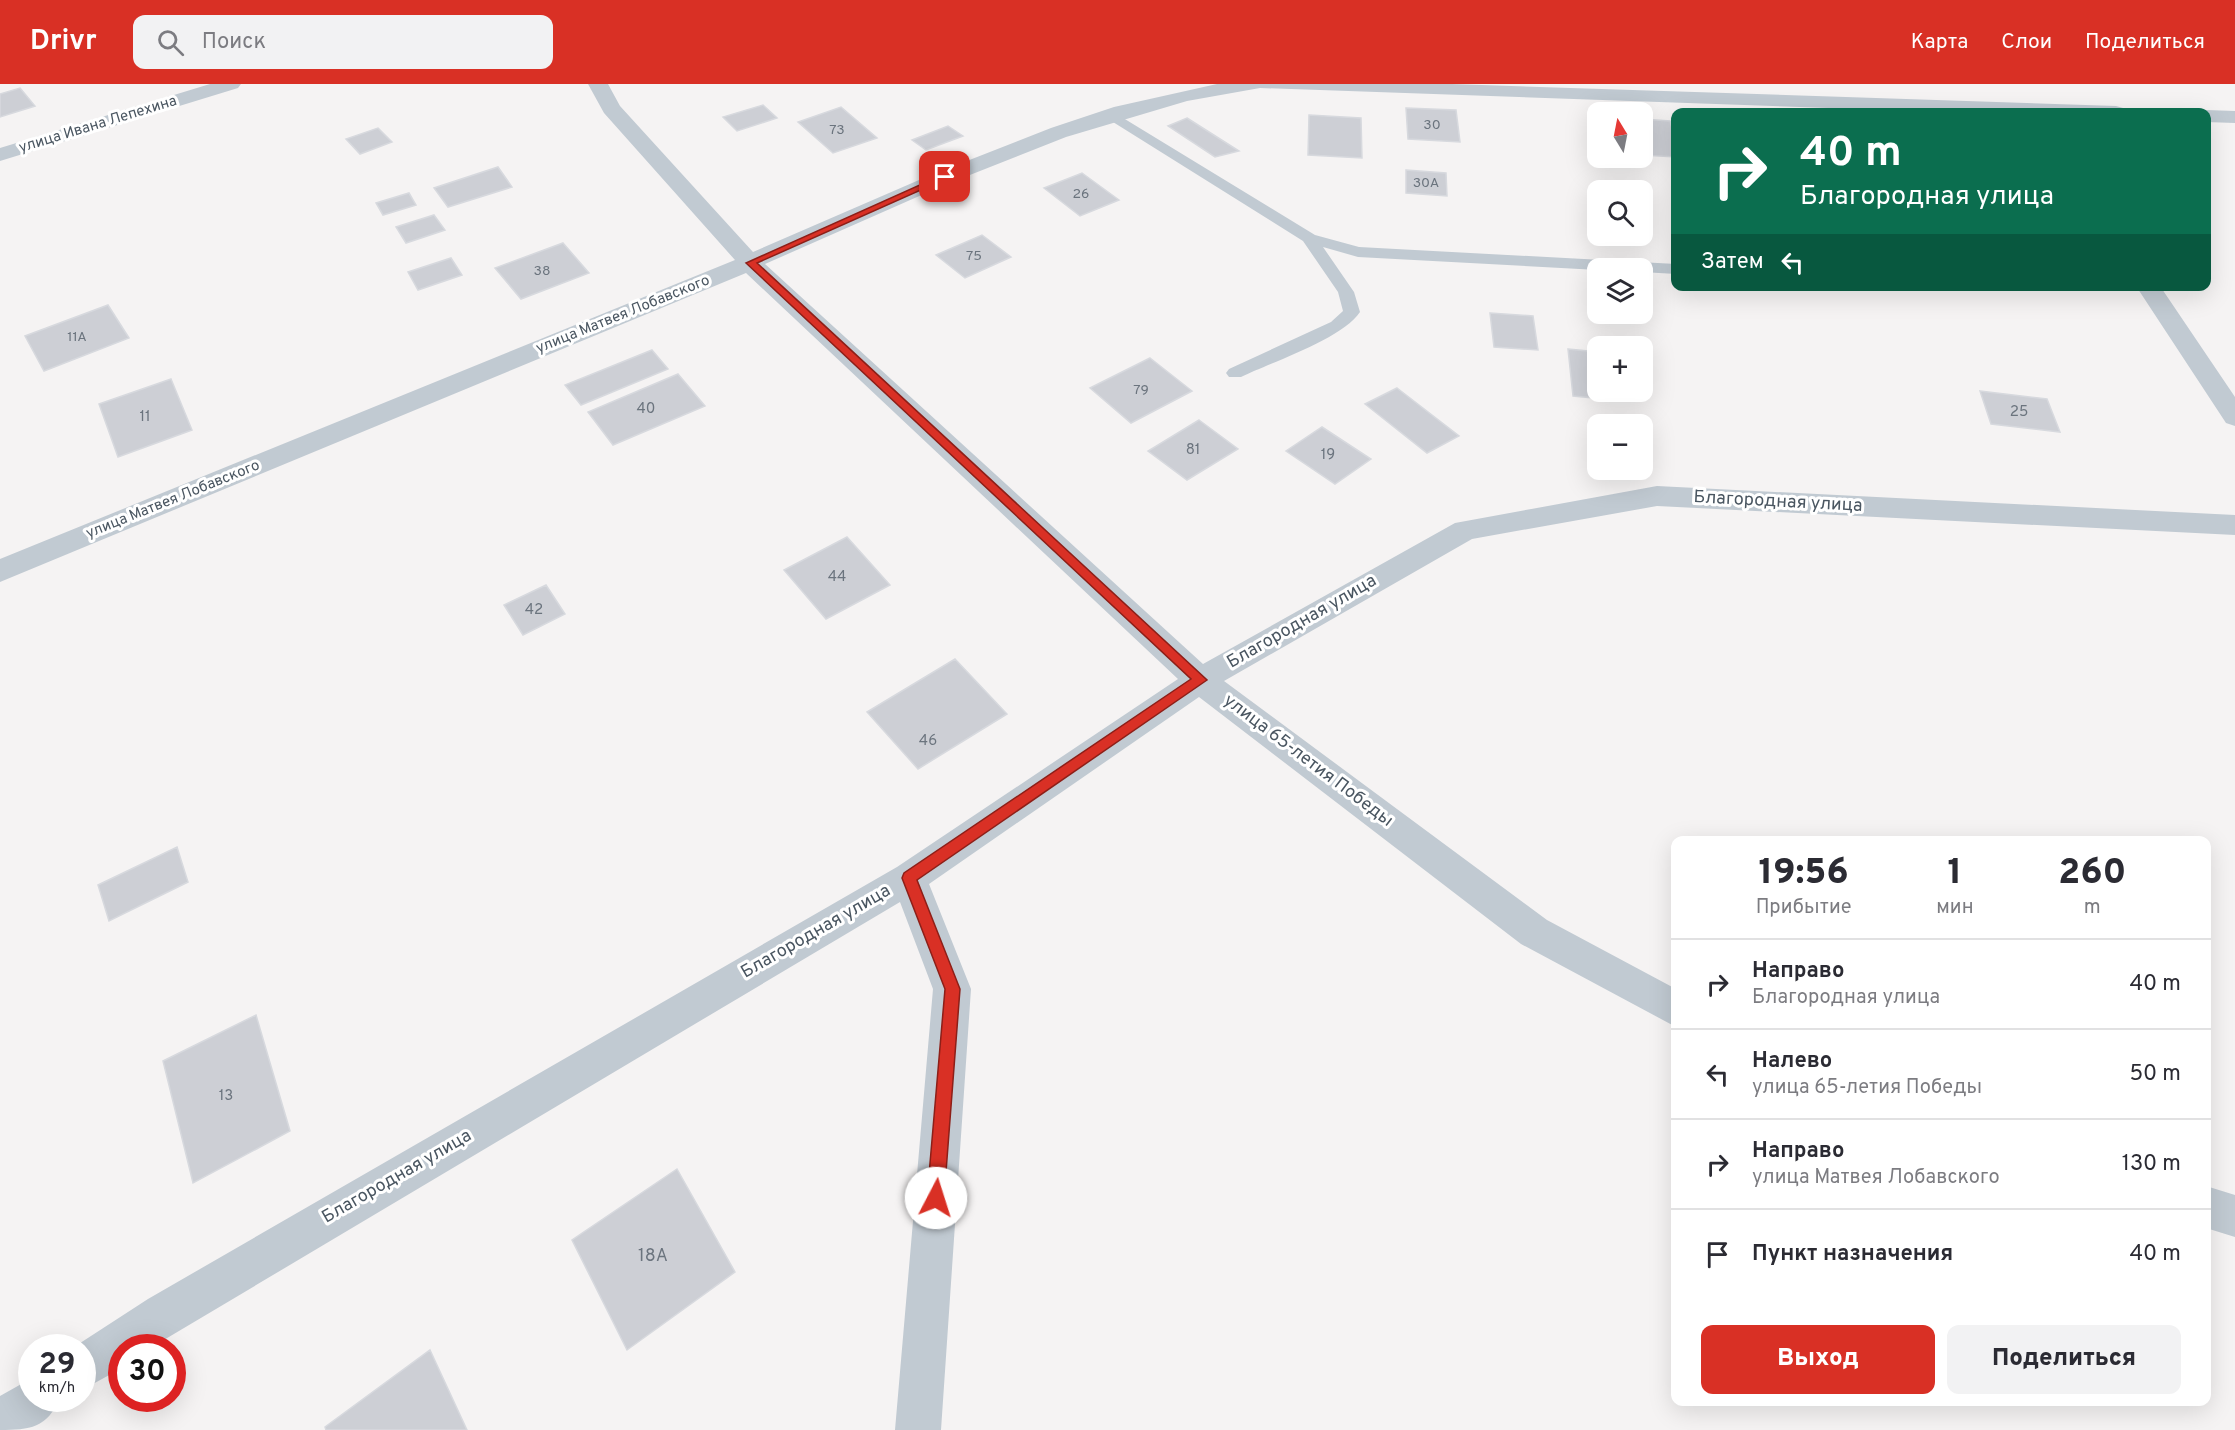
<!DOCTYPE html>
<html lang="ru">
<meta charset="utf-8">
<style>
:root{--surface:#fff;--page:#f2f2f3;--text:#2b2b33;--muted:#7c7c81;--line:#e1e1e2;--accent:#d93025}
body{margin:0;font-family:Overpass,sans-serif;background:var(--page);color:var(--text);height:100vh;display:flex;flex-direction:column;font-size:22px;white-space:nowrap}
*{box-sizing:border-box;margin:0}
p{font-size:20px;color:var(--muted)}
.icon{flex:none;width:33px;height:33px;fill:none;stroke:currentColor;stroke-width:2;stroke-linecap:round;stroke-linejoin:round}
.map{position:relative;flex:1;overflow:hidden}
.sheet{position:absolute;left:1671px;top:752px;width:540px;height:570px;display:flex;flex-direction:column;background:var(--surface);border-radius:12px;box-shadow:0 6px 24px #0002}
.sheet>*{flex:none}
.banner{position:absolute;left:1671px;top:24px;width:540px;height:183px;border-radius:12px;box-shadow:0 6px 24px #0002;background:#0b6e4f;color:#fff;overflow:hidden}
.needle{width:39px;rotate:350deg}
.fabs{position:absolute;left:1587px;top:18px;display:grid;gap:12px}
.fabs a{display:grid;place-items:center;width:66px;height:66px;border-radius:12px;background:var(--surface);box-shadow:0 6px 24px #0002;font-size:30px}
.speed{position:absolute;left:18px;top:1250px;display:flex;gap:12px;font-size:30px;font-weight:700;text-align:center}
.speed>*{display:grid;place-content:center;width:78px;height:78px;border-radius:50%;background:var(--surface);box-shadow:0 6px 24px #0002;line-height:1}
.speed small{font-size:15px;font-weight:400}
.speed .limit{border:9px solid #d22;background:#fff;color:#111}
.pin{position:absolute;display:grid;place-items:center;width:51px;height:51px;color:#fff;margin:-26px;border-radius:12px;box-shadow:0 3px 9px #0006}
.me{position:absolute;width:66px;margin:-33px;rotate:5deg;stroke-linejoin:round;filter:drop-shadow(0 0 4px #0008)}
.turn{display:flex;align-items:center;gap:21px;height:126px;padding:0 30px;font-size:27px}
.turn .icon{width:78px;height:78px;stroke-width:2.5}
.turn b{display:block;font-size:42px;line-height:51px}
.then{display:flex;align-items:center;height:57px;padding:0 30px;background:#0003;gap:12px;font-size:22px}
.eta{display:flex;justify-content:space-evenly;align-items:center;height:102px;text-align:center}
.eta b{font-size:36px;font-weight:800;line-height:42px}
.primary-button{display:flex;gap:12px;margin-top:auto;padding:12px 30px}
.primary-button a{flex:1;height:69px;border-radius:12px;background:var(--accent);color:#fff;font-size:24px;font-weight:800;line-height:69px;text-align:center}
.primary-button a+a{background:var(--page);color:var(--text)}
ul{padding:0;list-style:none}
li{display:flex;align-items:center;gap:18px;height:90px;padding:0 30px;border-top:2px solid var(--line)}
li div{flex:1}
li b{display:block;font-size:22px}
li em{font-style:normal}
header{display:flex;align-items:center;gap:36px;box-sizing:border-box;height:84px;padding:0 30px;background:var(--accent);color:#fff}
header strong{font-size:28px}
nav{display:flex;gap:33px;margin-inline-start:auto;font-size:21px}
.search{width:420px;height:54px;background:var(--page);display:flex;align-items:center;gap:15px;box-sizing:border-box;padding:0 21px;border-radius:12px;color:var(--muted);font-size:22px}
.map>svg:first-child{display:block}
.building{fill:#cdcfd5;stroke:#d7d9de;stroke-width:1.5}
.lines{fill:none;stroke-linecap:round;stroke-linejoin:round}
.service{fill:#c1cad2;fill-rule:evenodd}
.minor{fill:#c1cad2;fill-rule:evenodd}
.route{fill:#d93025;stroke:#8d1f18;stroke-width:1.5}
.labels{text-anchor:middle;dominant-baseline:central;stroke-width:6;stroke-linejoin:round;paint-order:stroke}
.far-number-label{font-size:14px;fill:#6b747e}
.far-street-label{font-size:15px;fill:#4a5661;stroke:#fff}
.number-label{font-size:15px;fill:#6b747e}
.street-label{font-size:18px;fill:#4a5661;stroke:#fff}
.near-number-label{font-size:18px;fill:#6b747e}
</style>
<header>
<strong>Drivr</strong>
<div class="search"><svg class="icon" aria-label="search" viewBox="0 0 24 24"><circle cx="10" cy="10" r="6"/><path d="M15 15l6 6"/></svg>Поиск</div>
<nav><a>Карта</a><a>Слои</a><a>Поделиться</a></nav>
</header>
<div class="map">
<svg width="2235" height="1346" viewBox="0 0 2235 1346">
<rect width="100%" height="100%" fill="#f5f3f3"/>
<path class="building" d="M20,4L35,22L0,33V10Z
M763,21L777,34L737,47L723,33Z
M841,23L877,54L833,69L798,38Z
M1406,24L1456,26L1460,58L1408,55Z
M1309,31L1361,34L1362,74L1308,71Z
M1187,34L1239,67L1215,73L1168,42Z
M1642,35L1670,37L1676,58V73L1642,71Z
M948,42L963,52L926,66L912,56Z
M378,44L392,58L360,70L346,55Z
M498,83L512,103L448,123L434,104Z
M1406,86L1446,89L1447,112L1406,109Z
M1082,89L1119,116L1080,132L1044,104Z
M409,109L416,121L383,131L376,119Z
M434,131L445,146L406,159L396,143Z
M982,151L1011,173L965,194L936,171Z
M563,159L589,189L521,215L495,184Z
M451,174L462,191L418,206L408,188Z
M108,221L129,254L44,287L25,252Z
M1490,229L1533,232L1538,266L1494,263Z
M1568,265L1598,268V308H1623L1624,317L1573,312Z
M652,266L668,285L581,321L565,301Z
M1150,274L1192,307L1131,339L1090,304Z
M678,290L705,322L613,361L588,328Z
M171,295L192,346L118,373L99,320Z
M1397,304L1459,352L1427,369L1365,320Z
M1980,307L2047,315L2060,348L1991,340Z
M1199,336L1238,365L1187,396L1148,367Z
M1322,343L1371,375L1335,400L1286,367Z
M847,453L890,501L826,535L784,486Z
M546,501L565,530L523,551L504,521Z
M955,575L1007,630L918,685L867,628Z
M177,763L188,798L109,837L98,801Z
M256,931L290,1047L193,1099L163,977Z
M677,1085L735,1188L627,1266L572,1156Z
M430,1266L467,1346H326L325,1343Z"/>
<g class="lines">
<path class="service" d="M1110,26L1315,151L1359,163L1676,180V190L1642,188V184L1598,186L1358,173L1323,163L1354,208L1360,228C1342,255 1272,278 1241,293H1229L1226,289L1229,285L1331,238L1343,227L1338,208L1303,157L1105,33L1103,30Z"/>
<path class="minor" d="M210,0H241L238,4L0,77V64Z
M588,0H608L620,22L753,168L926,93L1051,44L1114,23L1217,0H1452L2116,22L2123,24L2126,28H1943L1260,4L1187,17L1066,53L942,102L765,180L1203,580L1455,439L1657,402L2235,431V451L1657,422L1472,455L1224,597L1547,836L1676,905V943L1521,860L1199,613L929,800L971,905L941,1346H895L933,905L900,818L152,1263H122V1284L82,1306V1263H74L148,1215L897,783L1178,595L746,189L0,498V475L735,176L604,29Z
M2206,26L2235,27V39L2206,38V28H2198Z
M2136,202H2160L2235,313V342L2226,339Z
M2206,1102L2235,1111V1153L2206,1144Z
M32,1294V1314H60C47,1344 30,1346 0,1346V1312Z"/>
</g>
<path class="route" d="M942,91L950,93L757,179L1207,596L917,796L960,905L944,1114L942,1120L936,1122L930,1120L927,1114L945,905L902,794L904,789L1191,595L746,179Z"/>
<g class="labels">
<g class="far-number-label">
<text x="1432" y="41">30</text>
<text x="837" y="46">73</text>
<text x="1426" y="99">30А</text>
<text x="1081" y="110">26</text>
<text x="974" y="172">75</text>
<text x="542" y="187">38</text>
<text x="77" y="253">11А</text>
<text x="1141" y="306">79</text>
</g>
<g class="far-street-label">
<text transform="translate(98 41) rotate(-17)">улица Ивана Лепехина</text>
<text transform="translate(623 231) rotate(-22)">улица Матвея Лобавского</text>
<text transform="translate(173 416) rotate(-22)">улица Матвея Лобавского</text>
</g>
<g class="number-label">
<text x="646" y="325">40</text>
<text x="2019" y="328">25</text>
<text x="145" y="333">11</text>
<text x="1193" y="366">81</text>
<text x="1328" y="371">19</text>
<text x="837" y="493">44</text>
<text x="534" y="526">42</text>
<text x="928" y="657">46</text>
<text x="226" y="1012">13</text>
</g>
<g class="street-label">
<text transform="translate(1778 418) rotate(3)">Благородная улица</text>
<text transform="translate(1302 538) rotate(-30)">Благородная улица</text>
<text transform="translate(1308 677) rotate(37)">улица 65-летия Победы</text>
<text transform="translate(816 848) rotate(-30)">Благородная улица</text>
<text transform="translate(397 1093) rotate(-30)">Благородная улица</text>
</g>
<g class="near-number-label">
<text x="653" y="1172">18А</text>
</g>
</g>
</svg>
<div class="fabs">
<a><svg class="needle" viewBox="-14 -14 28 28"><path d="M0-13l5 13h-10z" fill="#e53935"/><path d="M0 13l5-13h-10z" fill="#7c7c81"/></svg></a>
<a><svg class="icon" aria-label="search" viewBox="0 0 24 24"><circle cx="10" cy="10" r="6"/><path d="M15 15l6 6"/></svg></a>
<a><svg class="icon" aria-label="layers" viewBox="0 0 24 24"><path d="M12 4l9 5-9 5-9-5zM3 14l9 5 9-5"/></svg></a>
<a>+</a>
<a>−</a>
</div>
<div class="speed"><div>29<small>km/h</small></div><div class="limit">30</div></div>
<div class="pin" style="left:945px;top:93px;background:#d93025"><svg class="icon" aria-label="arrive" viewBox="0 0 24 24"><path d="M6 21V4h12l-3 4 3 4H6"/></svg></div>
<svg class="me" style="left:936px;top:1114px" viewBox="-20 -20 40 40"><circle r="19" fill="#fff"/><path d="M0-13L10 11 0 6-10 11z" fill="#d93025"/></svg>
<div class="banner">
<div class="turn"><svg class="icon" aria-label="right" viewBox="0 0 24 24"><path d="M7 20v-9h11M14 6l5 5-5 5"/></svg><div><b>40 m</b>Благородная улица</div></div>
<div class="then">Затем<svg class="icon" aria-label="left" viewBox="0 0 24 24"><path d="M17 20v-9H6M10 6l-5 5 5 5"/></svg></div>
</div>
<section class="sheet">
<div class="eta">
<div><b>19:56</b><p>Прибытие</p></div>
<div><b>1</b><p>мин</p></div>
<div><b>260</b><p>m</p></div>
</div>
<ul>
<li><svg class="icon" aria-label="right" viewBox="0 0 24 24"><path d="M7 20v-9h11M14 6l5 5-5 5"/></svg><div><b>Направо</b><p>Благородная улица</p></div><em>40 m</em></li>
<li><svg class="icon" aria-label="left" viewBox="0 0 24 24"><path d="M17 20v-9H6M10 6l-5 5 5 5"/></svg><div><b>Налево</b><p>улица 65-летия Победы</p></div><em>50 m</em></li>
<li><svg class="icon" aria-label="right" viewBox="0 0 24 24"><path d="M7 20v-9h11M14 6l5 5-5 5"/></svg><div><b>Направо</b><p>улица Матвея Лобавского</p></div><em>130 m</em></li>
<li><svg class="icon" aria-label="arrive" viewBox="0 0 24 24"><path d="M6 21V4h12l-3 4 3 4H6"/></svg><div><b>Пункт назначения</b></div><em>40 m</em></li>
</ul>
<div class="primary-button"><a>Выход</a><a>Поделиться</a></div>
</section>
</div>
